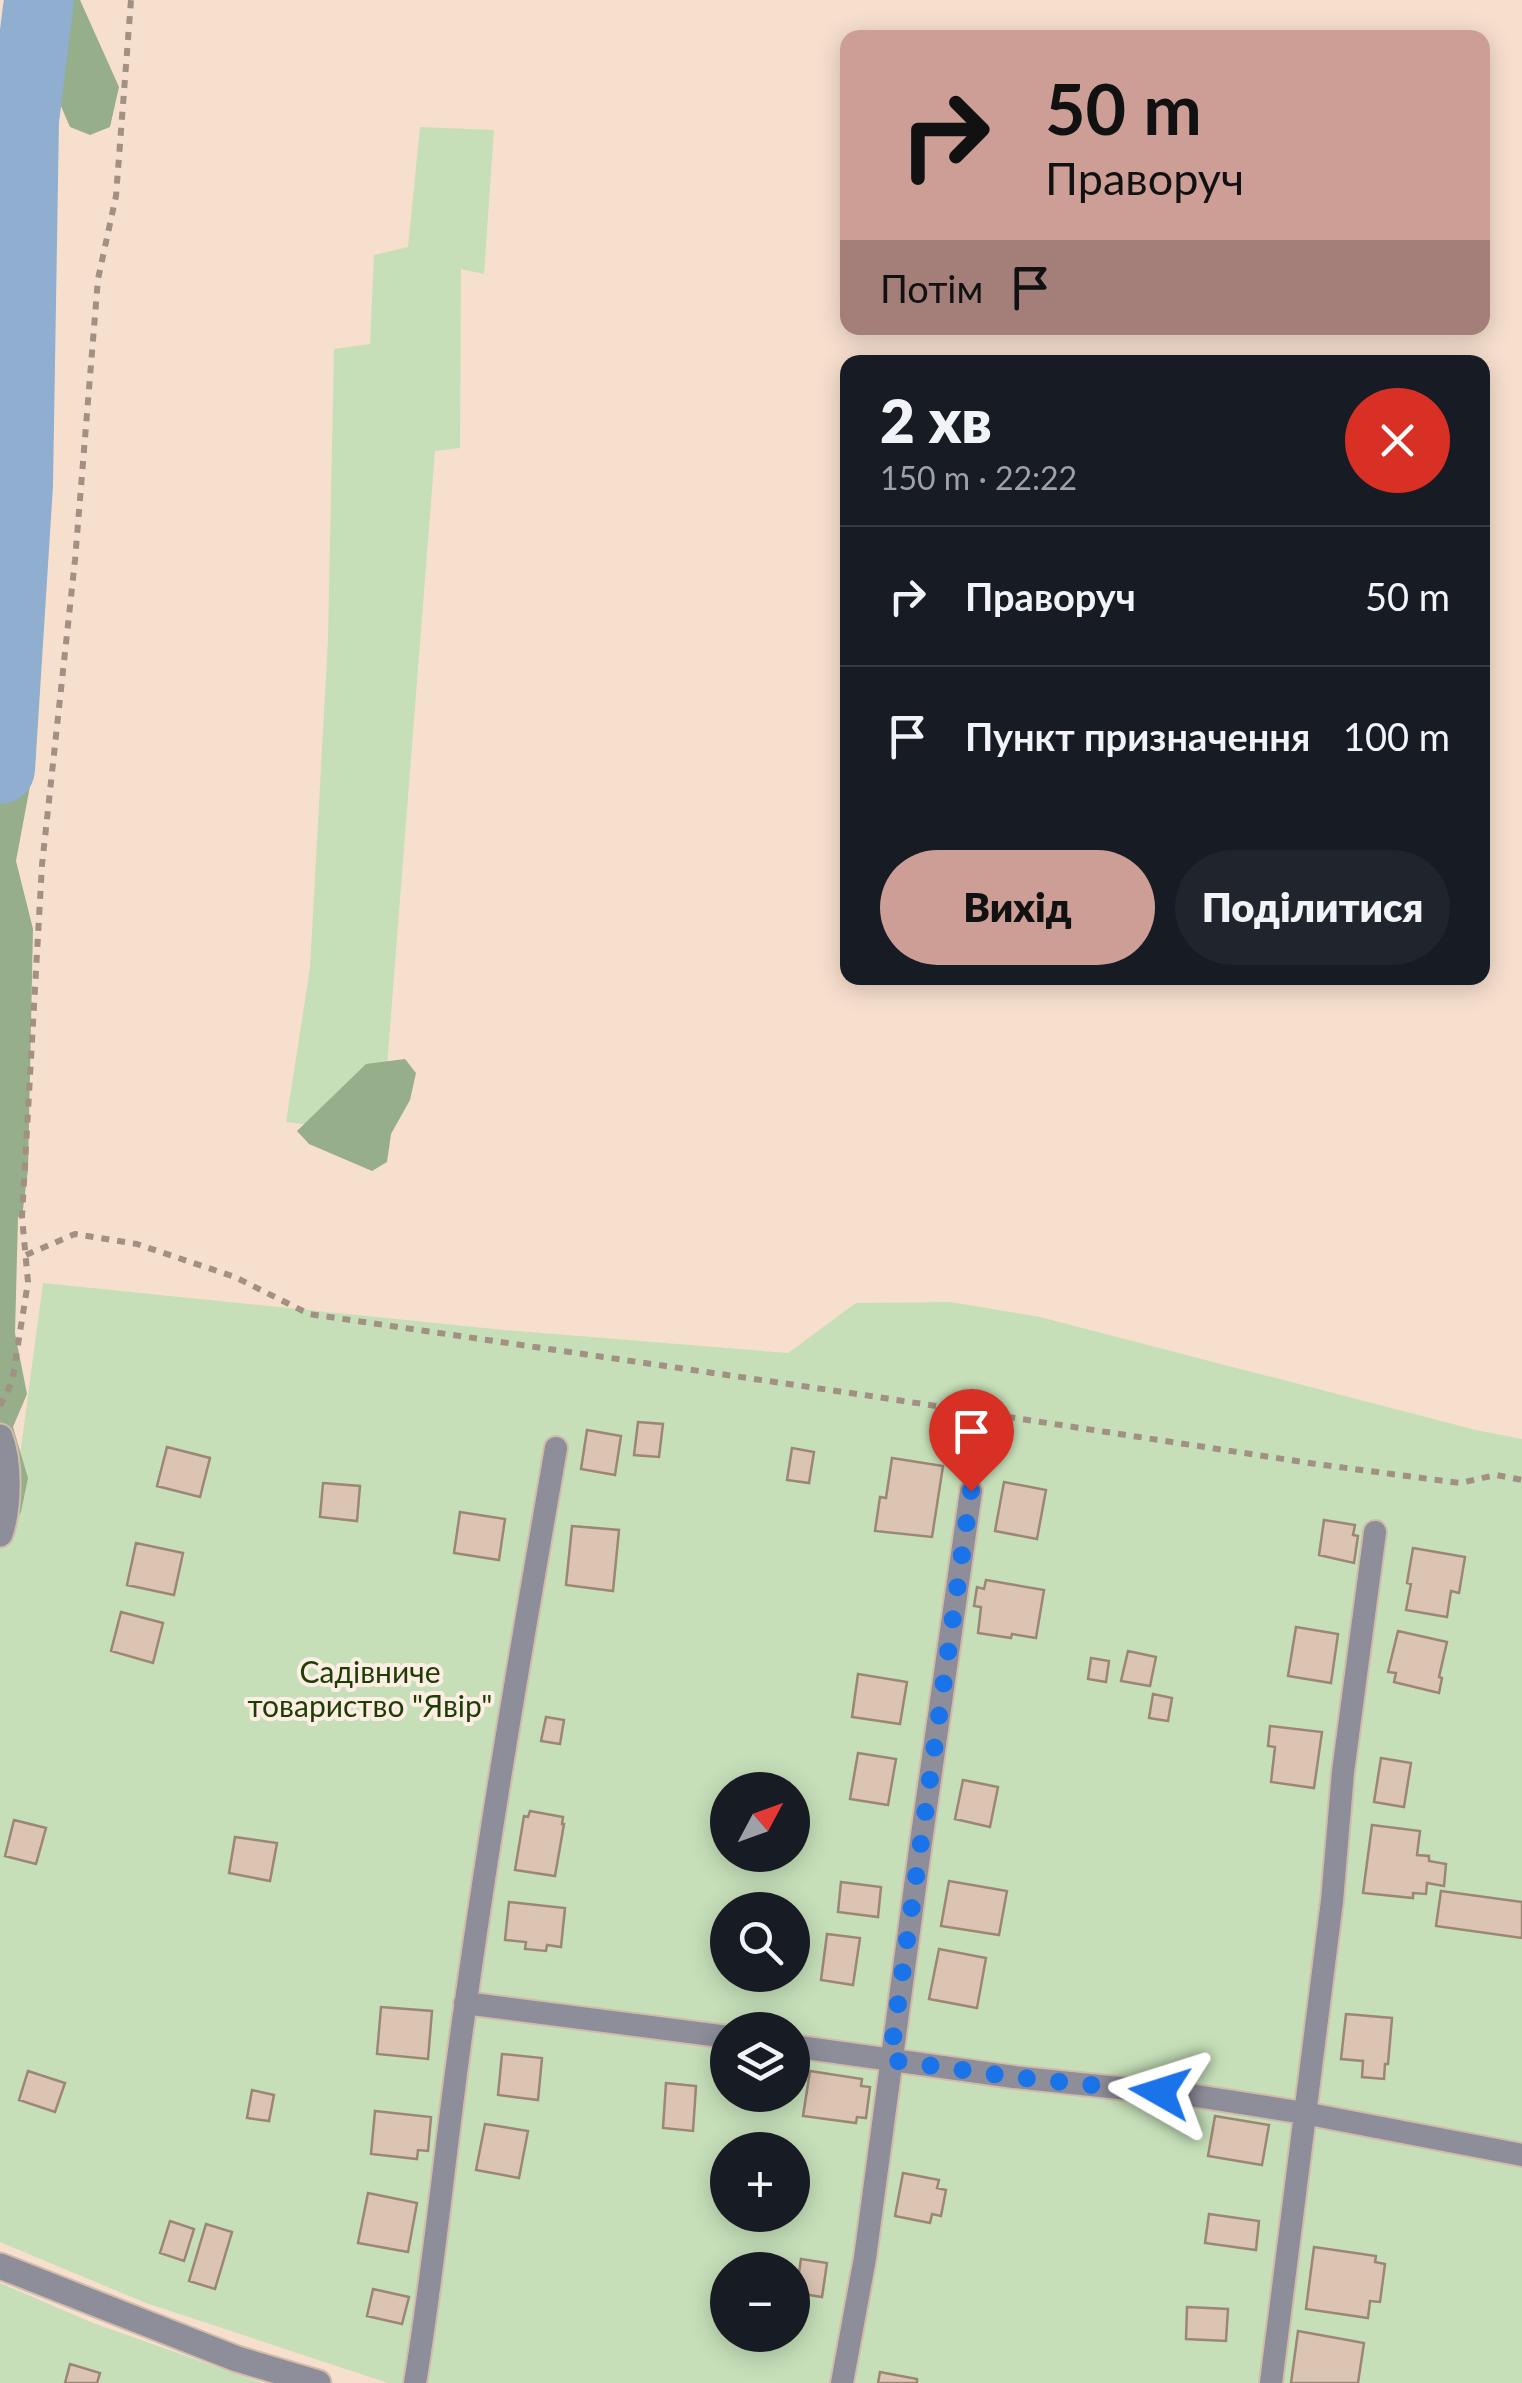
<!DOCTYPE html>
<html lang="uk">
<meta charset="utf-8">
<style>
:root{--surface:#171b24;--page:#20242c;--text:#f1f3f6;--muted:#9ea1a6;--line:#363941;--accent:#cd9e96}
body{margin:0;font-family:Lato,sans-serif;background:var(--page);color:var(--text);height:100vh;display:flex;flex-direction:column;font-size:38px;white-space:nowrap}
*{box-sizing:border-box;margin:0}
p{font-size:32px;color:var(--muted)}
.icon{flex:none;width:55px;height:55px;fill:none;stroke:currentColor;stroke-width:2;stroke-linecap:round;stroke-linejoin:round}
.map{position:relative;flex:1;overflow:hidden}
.sheet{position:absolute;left:840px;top:355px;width:650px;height:630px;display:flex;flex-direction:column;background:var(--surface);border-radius:20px;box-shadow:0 5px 25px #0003}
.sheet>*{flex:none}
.top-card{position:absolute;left:840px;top:30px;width:650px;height:305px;border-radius:20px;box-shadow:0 5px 25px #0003;background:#cd9e96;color:#111;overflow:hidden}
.needle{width:65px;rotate:49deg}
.tools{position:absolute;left:710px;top:1772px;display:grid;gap:20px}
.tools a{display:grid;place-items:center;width:100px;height:100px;border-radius:50%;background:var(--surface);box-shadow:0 5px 25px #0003;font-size:50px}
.pin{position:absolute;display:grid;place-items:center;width:85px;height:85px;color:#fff;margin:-102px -42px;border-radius:50% 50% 50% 0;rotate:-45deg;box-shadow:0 0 10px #0007}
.pin .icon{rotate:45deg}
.me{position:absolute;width:110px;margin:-55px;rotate:276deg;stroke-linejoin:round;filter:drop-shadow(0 0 8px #0008)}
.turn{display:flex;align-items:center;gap:35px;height:210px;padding:0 40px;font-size:45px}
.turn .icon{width:130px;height:130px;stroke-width:2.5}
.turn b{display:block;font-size:70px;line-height:85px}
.then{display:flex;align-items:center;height:95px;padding:0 40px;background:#0003;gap:20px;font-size:38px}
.round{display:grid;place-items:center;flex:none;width:105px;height:105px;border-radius:52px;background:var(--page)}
.head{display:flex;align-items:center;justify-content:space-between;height:170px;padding:0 40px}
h1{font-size:60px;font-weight:800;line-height:75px}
.primary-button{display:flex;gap:20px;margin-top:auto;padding:20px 40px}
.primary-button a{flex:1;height:115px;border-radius:60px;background:var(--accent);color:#111;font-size:40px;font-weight:800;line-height:115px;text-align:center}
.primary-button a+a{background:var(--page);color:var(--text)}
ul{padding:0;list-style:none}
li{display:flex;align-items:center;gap:30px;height:140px;padding:0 40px;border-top:2px solid var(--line)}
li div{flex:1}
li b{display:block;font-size:38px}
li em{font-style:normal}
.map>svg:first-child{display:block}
.green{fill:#c6dfb9;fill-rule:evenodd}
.forest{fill:#96ae8a}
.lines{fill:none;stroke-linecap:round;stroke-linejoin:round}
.river{stroke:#90aecf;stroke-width:70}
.building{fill:#dcc4b3;stroke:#9c8676;stroke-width:2.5}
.service-casing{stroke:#d1bcac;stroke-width:26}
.minor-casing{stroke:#d1bcac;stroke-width:29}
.path{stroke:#a29083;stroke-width:6;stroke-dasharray:8 8;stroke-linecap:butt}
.service{stroke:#8d8e99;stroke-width:22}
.minor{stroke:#8d8e99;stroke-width:25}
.route{stroke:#1a73e8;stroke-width:18;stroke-dasharray:0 32.4}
.labels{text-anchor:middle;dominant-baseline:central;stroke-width:8;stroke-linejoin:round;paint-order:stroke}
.park-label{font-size:30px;fill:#1e3d05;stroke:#fdeee4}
</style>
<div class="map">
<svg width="1522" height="2383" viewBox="0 0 1522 2383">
<rect width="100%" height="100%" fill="#f7dfce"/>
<path class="green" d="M420,127L494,130L484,274L461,269L460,448L435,451L387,1066L320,1126L286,1122L310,968L328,639L334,349L370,344L374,255L408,247Z
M43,1283L504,1330L788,1353L856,1303L951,1302L1040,1317L1476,1430L1522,1439V2383H388L146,2303L0,2242V1547L12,1515ZM728,1790H792V1855H728ZM728,1910H792V1975H728ZM728,2030H792V2095H728ZM728,2150H792V2215H728ZM728,2270H792V2335H728Z
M0,2283L93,2323L262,2383H0Z"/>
<path class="forest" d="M25,0H80L119,87L110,127L90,135L70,127L51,83L28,59Z
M19,382L30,386L37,395L39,429L29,501L32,658L38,667L27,670L26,682L36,754L16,861L33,929L28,1170L22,1217H18L15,1333L27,1394L13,1427L28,1478L21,1512L0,1545V391Z
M405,1059L416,1073L410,1100L391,1134L387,1162L372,1171L309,1144L297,1131L366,1064Z"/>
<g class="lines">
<path class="river" d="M0,769L18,485L24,120L39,0"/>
</g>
<path class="building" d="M638,1422L663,1424L659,1457L634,1455Z
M587,1430L621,1436L615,1475L581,1469Z
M167,1447L210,1458L200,1497L157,1486Z
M792,1448L814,1452L809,1483L787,1480Z
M892,1458L943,1466L932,1537L875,1531L880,1497L886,1498Z
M1004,1482L1046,1490L1037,1539L995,1531Z
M323,1483L360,1486L357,1521L320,1517Z
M460,1512L505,1519L499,1560L454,1553Z
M1324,1520L1355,1525L1353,1535L1358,1536L1354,1563L1319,1555Z
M572,1526L619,1530L613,1591L566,1585Z
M136,1543L183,1553L174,1595L127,1585Z
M1413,1548L1465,1557L1459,1593L1451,1591L1447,1617L1406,1610L1411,1584L1407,1583Z
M986,1580L1044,1590L1036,1638L1012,1634L1011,1638L978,1633L981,1607L974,1606L977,1587L984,1589Z
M121,1612L163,1623L153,1663L111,1651Z
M1296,1627L1338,1634L1331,1683L1288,1676Z
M1398,1631L1447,1642L1439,1677L1442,1678L1439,1693L1394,1682L1396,1673L1388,1672Z
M1128,1651L1156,1657L1150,1686L1121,1681Z
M1091,1658L1109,1661L1106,1682L1088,1679Z
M858,1674L907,1682L900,1724L852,1717Z
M1153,1694L1172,1698L1168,1721L1149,1718Z
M546,1717L564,1720L560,1744L541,1741Z
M1270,1726L1322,1732L1314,1788L1271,1782L1275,1747L1268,1746Z
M858,1753L896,1759L888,1805L850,1799Z
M1381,1758L1411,1763L1404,1807L1374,1802Z
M963,1780L998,1787L990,1827L955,1819Z
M530,1811L563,1817L562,1824H564L555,1876L515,1870L524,1816L528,1817Z
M14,1820L46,1828L36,1864L5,1856Z
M1372,1825L1420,1831L1417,1855L1429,1856V1861L1446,1864L1444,1886L1427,1883L1426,1894L1413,1893V1898L1363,1893Z
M235,1837L277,1843L270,1881L229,1873Z
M949,1881L1007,1891L999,1935L941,1926Z
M841,1882L881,1887L878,1917L838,1912Z
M1441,1891L1522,1902V1938L1436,1926Z
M509,1902L565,1908L561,1947L547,1945L546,1951L525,1949L526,1942L505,1940Z
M827,1934L860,1938L853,1985L821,1980Z
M939,1949L986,1958L977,2008L929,1999Z
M381,2007L432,2011L428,2059L377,2054Z
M1346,2014L1392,2018L1388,2064H1385L1384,2079L1362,2077L1363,2061L1341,2059Z
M502,2054L542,2058L538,2100L498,2095Z
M28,2071L65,2083L55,2112L19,2100Z
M810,2071L862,2079L861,2086L870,2087L866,2118L857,2117L856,2123L803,2116Z
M666,2083L696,2086L693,2131L663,2128Z
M252,2090L274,2095L269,2121L247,2118Z
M375,2111L431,2117L428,2151L418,2150L417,2159L371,2154Z
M1215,2116L1269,2125L1262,2165L1208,2156Z
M485,2124L528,2131L519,2178L476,2170Z
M903,2173L939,2180L937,2188L946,2190L941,2216L932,2214L930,2223L895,2216Z
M368,2193L417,2203L408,2252L358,2243Z
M1209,2214L1259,2221L1256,2250L1205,2243Z
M170,2221L194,2229L184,2261L160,2253Z
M206,2224L232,2232L215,2289L189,2281Z
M1314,2247L1376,2256L1375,2262L1385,2264L1380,2302L1370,2301L1368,2318L1306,2309Z
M801,2259L827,2263L822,2297L796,2293Z
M373,2289L409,2297L402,2324L367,2316Z
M1187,2307L1228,2309L1226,2341L1186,2339Z
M1298,2331L1364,2343L1358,2383H1291Z
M70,2364L100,2373L97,2383H65Z
M880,2372L917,2379V2383H878Z"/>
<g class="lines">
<g class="service-casing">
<path id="service" d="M465,2003L728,2037
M792,2046L1014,2077L1196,2096L1304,2113L1522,2155
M415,2383C436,2256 447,2128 466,2001C492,1816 524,1632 556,1448
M842,2383L865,2258L921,1842L971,1491
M1271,2383L1332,1901L1343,1772L1375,1532"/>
</g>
<g class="minor-casing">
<path id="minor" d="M0,1437C10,1463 9,1508 0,1534
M0,2266L237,2359L318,2383"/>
</g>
<path class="path" d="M26,1255L75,1234L137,1244L235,1277L309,1314L864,1395L1316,1464L1460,1483L1496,1475L1522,1480
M0,1406L12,1382L28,1282L22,1217L42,865L75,560L98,279L116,196L131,0"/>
<use href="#service" class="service"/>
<use href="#minor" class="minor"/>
</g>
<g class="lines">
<path class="route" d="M971,1491L890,2060L1014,2077L1160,2092"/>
</g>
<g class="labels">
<g class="park-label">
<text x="370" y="1671">Садівниче<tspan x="370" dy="34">товариство "Явір"</tspan></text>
</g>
</g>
</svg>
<div class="tools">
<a><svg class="needle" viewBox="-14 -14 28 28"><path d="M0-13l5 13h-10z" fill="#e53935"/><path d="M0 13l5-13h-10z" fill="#9ea1a6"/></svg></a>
<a><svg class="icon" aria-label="search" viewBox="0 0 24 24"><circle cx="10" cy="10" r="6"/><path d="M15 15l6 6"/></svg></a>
<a><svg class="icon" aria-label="layers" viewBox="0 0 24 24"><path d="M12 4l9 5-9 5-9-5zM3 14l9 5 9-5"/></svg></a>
<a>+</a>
<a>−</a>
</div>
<div class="pin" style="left:971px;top:1491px;background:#d93025"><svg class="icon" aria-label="arrive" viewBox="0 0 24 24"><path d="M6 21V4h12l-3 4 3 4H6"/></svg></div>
<svg class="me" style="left:1160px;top:2092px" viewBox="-20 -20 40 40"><path d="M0-17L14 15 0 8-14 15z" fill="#1a73e8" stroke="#fff" stroke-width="4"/></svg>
<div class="top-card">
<div class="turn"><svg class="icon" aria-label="right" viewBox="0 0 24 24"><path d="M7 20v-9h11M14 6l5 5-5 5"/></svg><div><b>50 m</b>Праворуч</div></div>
<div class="then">Потім<svg class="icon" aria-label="arrive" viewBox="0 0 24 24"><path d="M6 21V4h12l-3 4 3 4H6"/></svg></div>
</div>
<section class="sheet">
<div class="head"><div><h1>2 хв</h1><p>150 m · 22:22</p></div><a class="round" style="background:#d93025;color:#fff"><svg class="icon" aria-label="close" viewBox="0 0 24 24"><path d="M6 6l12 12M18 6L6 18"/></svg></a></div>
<ul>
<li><svg class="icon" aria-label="right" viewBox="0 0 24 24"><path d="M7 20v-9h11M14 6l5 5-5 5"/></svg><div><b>Праворуч</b></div><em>50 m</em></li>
<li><svg class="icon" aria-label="arrive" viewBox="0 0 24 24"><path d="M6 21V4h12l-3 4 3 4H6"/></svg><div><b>Пункт призначення</b></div><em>100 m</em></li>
</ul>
<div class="primary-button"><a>Вихід</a><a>Поділитися</a></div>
</section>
</div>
